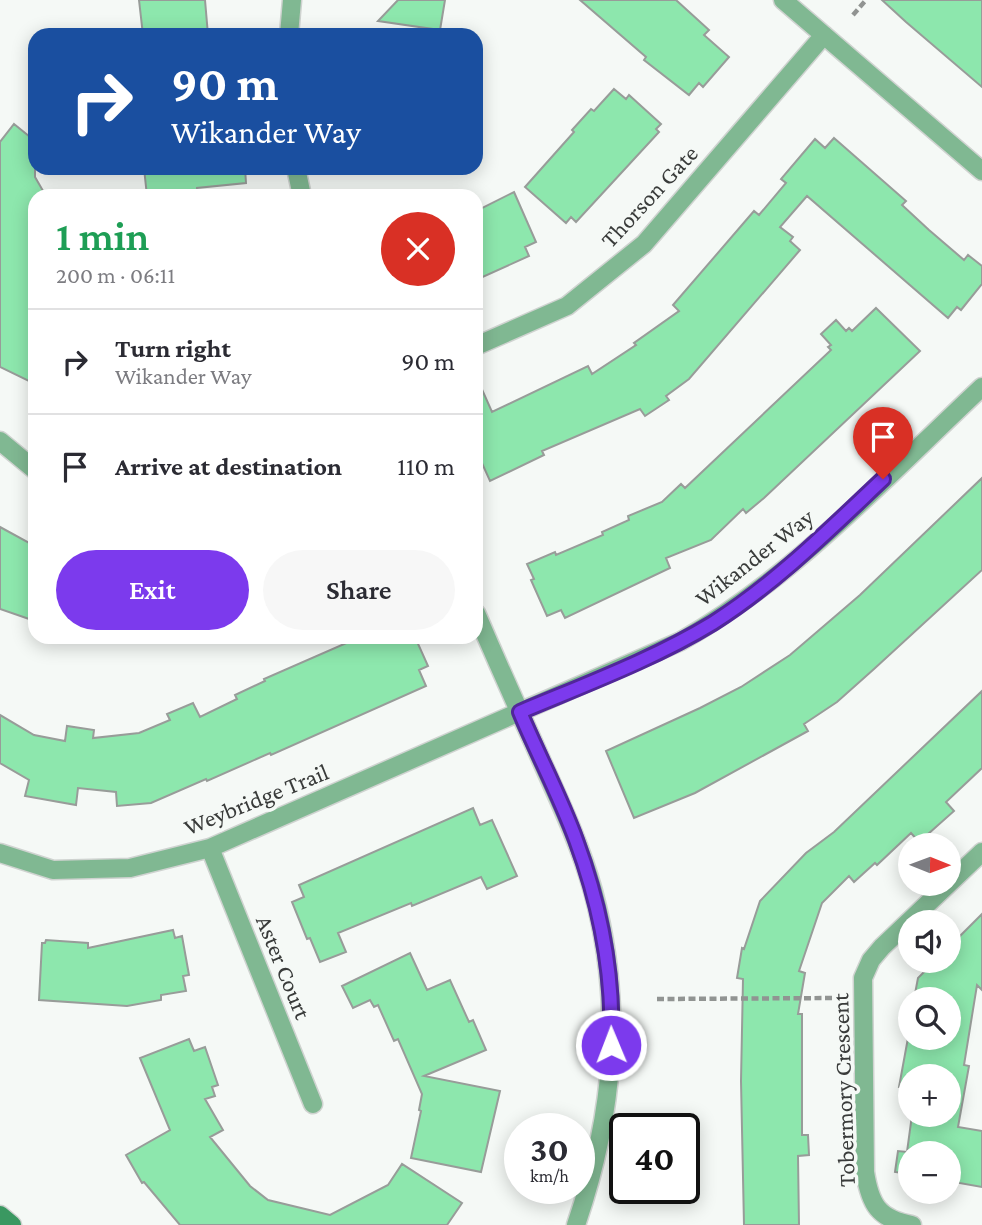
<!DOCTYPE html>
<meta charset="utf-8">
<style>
:root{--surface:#fff;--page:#f7f7f7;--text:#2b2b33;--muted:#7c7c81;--line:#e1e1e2;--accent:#7c3aed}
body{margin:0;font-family:"Crimson Pro",serif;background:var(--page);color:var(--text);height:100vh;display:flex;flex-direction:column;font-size:26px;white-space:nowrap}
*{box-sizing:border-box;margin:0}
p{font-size:23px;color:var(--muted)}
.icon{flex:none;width:38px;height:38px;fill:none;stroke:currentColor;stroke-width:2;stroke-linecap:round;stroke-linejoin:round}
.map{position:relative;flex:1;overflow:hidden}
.side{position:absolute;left:28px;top:189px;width:455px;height:455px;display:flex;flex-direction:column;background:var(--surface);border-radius:21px;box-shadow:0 4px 18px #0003}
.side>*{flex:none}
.hud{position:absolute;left:28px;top:28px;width:455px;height:147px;border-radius:21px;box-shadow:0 4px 18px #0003;background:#1a4fa0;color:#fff;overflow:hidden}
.needle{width:46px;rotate:91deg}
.buttons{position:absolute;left:898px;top:833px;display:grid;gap:14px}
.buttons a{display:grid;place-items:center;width:63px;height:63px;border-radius:50%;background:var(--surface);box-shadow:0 4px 18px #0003;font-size:35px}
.speed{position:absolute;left:504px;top:1113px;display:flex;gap:14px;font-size:35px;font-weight:700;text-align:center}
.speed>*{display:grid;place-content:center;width:91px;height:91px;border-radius:50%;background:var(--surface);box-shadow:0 4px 18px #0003;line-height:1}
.speed small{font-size:18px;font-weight:400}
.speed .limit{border:4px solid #111;border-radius:10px;background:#fff;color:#111}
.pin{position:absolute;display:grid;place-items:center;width:60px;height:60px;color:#fff;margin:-72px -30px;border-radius:50% 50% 50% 0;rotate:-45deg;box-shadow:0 0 7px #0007}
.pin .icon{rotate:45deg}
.me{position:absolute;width:77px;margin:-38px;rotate:359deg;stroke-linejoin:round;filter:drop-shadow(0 0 5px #0008)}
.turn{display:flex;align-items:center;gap:24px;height:147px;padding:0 28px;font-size:32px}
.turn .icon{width:91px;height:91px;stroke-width:2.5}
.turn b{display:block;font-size:49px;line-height:60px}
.round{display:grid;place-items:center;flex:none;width:74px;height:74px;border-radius:37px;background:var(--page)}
.summary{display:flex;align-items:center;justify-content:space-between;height:119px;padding:0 28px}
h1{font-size:42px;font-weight:600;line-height:52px;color:#1e9e55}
.cta{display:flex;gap:14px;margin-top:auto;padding:14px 28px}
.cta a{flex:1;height:80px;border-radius:42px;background:var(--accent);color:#fff;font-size:28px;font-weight:600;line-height:80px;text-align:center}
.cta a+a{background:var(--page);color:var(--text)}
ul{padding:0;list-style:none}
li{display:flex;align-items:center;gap:21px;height:105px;padding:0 28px;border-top:2px solid var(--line)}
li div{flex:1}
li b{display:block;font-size:26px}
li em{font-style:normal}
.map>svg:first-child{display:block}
.building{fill:#8de7ad;stroke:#989c99;stroke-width:2}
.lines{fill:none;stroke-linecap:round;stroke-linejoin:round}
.minor-casing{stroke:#cfd3d0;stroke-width:21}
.tertiary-casing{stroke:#cfd3d0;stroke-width:21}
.secondary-casing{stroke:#cfd3d0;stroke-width:21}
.path{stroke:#919492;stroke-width:4.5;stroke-dasharray:7 3.5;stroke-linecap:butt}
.minor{stroke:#80b892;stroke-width:18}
.tertiary{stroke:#80b892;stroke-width:18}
.secondary{stroke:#3a9861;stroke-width:18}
.route-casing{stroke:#51269a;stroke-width:18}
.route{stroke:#7c3aed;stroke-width:12}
.labels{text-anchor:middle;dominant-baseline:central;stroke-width:7;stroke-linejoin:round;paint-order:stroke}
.street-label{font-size:24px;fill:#393b3a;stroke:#f5f9f6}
</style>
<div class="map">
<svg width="982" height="1225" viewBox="0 0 982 1225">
<rect width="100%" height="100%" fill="#f5f9f6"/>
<path class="building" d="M139,0H205L208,35H143Z
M398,0H445L440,30L378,21Z
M580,0H676L709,30L704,35L729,57L703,87L699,83L689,95L644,60L646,57Z
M882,0H982V87L906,22Z
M614,89L626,99L629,95L661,124L656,129L659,132L576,222L571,217L566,223L525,187L574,132L572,130L591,109L594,111Z
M14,124L35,141V177L46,196H35V384L0,367V142Z
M834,138L906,201L902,205L929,230L964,260L968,255L982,266V284L961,310L957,307L948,318L807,196L780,227L793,237L790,241L800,250L689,379L666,396L669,400L645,416L640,409L542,451L544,455L490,481L476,450V376L492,412L588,366L592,374L636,345L634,343L679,311L673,305L754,211L759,215L786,183L781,179L815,139L825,148Z
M144,168H245L246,183L197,188V196H147Z
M514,192L536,242L525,247L529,256L476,280V211Z
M876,308L920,351L764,498L746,513L743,509L711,540L666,558L670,568L565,618L561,610L547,616L531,580L534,579L527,564L555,552L556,555L603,535L602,532L629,520L628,516L662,502L681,484L685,488L831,350L828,347L831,345L821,334L836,320L846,331L849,328L852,331Z
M982,478V570L874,669L837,702L804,724L808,731L695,793L634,818L606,751L700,708L741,687L790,655L860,595Z
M0,527L35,546V621L0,609Z
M360,637H415L428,666L419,670L426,686L271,755L270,753L207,781L206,779L151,803L117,806L116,792L78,788L76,805L25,796L29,780L0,763V715L34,735L65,741L67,726L94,730L93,738L139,733L170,720L167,714L193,703L200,717L237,699L235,695L265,681L264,679Z
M982,691V768L946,802L954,811L919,842L911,833L877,865L875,863L854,882L849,876L822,903L799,971L805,973L798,1014H802V1135H808L809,1155L798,1156L799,1225H744L741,1081L743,979L737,978L742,948L744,949L760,901L806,853L834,832Z
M473,808L480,825L492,820L517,876L487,889L481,877L412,906L411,903L338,933L346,952L320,962L310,938L307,939L292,902L304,897L299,885Z
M982,914V990L977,985L964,1065L969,1066L958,1127L982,1131V1187L948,1181V1153H910V1174L895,1172L898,1151L907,1152L912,1115H948V1076H910V1089L899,1087L910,1027V1038H948V999H914L918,978L935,961H948V948Z
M173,930L175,938L182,936L189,975L183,976L186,991L161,995V1000L127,1006L39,1000L42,943H45L46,940L88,943V948Z
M410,953L427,990L450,980L469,1022L473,1020L486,1050L424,1076L500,1091L481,1172L411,1158L421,1111L419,1110L422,1094L398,1039L394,1041L378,1005L374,1007L370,1000L353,1008L342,986Z
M189,1039L194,1051L205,1047L218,1085L212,1087L215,1096L205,1099L223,1130L210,1137L250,1186L268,1200L330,1215L388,1185L402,1164L462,1203L447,1225H180L144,1182L142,1183L126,1155L170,1130L140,1058Z"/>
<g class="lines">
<g class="minor-casing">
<path id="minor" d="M783,0L982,171
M476,346L567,306L644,244L824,35
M0,441L35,470
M210,848L313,1104
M0,853L53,870L130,868L210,848L681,641C795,576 887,476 982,387
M912,1225C878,1219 870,1204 865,1172L863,978L871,960L882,947L982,852"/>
</g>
<g class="tertiary-casing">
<path id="tertiary" d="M289,35L292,0
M296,168L302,196
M476,613C495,657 514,700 534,744C555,792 579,840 593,891C624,1006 614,1114 576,1225"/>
</g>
<g class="secondary-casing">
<path id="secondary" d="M0,1215L12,1225"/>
</g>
<path class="path" d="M853,15L866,0
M657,999L837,998"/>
<use href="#minor" class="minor"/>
<use href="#tertiary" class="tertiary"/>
<use href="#secondary" class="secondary"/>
</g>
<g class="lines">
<g class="route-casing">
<path id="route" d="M611,1045C614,975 600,905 576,840C560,796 538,755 520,712C584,685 654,659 713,623C776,583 829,530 883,479"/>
</g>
<use href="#route" class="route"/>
</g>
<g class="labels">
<g class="street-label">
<text transform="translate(649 196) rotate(-47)">Thorson Gate</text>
<text transform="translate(754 557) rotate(-38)">Wikander Way</text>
<text transform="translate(256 799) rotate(-22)">Weybridge Trail</text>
<text transform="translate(284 967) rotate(68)">Aster Court</text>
<text transform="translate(843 1090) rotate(-92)">Tobermory Crescent</text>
</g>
</g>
</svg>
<div class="buttons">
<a><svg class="needle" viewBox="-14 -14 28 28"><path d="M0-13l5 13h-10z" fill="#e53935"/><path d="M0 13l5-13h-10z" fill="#7c7c81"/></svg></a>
<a><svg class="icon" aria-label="sound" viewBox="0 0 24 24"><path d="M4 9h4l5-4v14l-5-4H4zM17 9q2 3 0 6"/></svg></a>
<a><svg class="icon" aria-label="search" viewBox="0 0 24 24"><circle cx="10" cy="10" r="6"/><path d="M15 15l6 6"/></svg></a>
<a>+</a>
<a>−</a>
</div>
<div class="speed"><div>30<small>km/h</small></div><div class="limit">40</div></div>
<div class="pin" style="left:883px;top:479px;background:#d93025"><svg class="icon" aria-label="arrive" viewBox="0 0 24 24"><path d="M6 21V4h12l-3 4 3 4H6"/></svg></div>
<svg class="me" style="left:611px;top:1045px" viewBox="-20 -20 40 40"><circle r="17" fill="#7c3aed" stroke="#fff" stroke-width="3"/><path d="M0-11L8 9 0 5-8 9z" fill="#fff"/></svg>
<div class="hud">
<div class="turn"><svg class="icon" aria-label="right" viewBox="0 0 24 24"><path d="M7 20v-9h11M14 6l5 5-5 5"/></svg><div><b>90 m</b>Wikander Way</div></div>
</div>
<section class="side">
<div class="summary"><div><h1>1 min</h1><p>200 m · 06:11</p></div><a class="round" style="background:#d93025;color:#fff"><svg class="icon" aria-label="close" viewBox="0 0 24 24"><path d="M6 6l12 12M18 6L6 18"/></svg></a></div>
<ul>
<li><svg class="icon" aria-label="right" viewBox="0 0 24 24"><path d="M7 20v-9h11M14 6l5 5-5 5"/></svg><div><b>Turn right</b><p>Wikander Way</p></div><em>90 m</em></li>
<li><svg class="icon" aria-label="arrive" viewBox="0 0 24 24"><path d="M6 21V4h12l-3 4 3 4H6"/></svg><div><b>Arrive at destination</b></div><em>110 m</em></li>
</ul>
<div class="cta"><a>Exit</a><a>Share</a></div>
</section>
</div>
